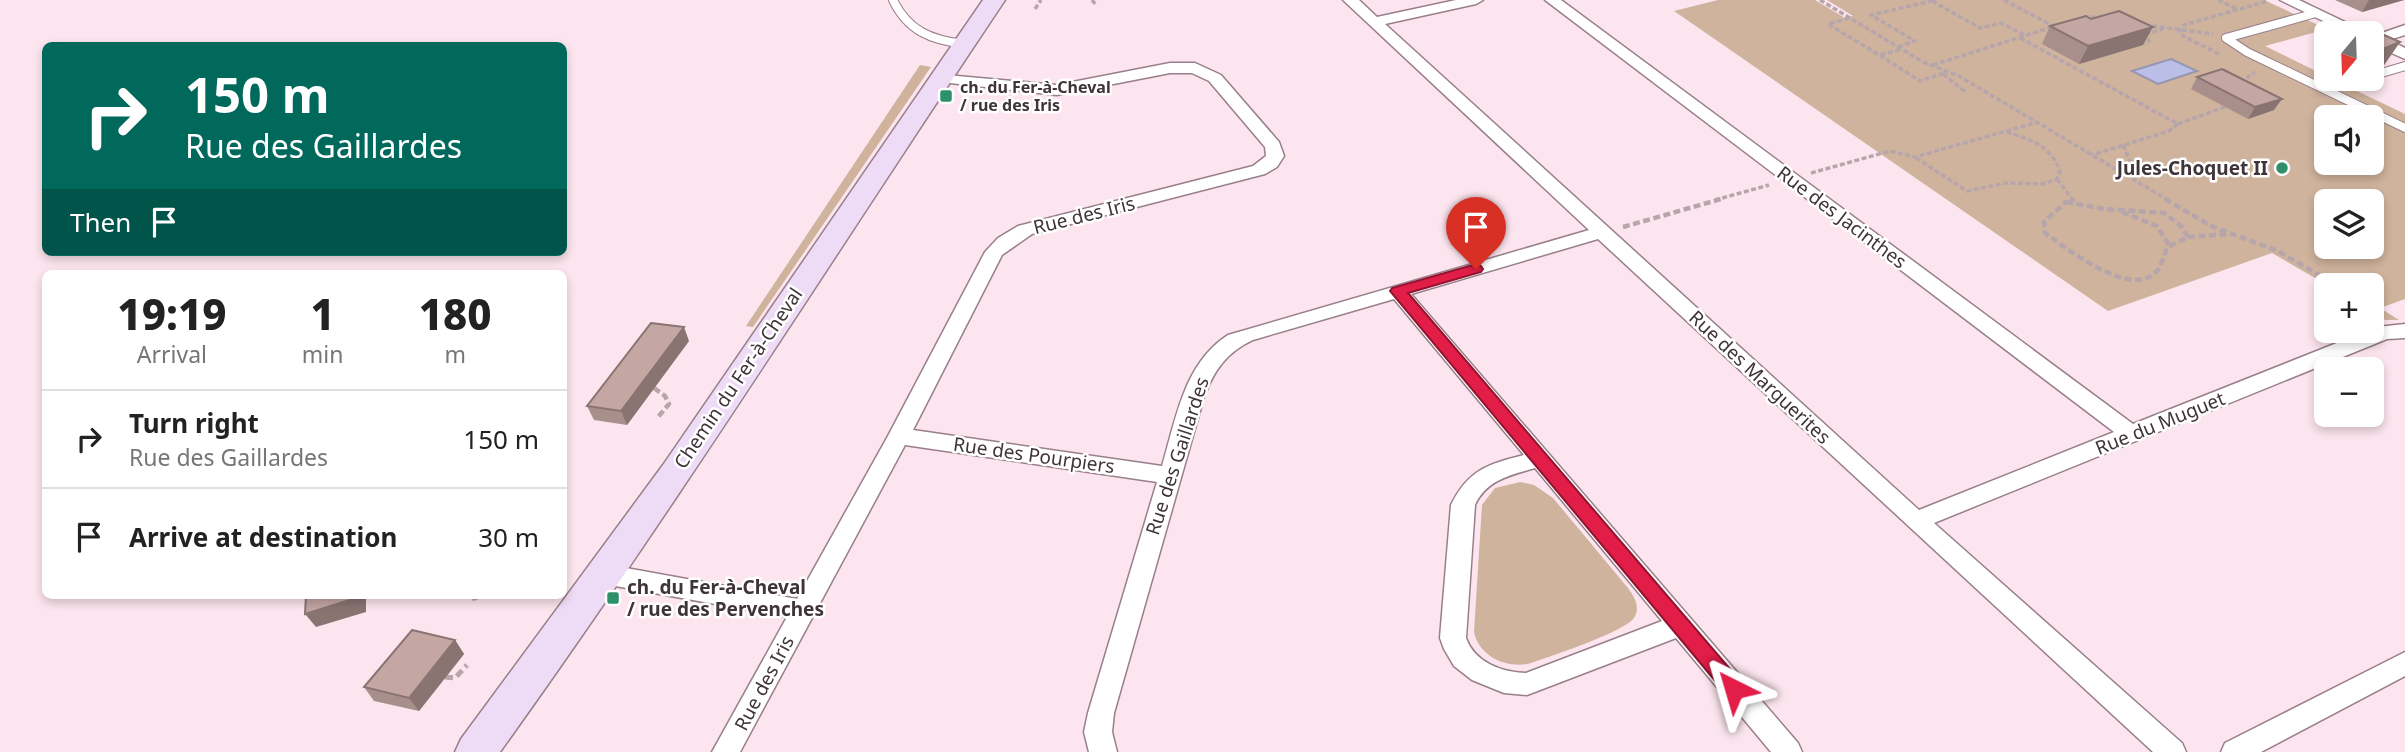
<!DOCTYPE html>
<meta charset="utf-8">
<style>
:root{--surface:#fff;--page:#f6f6f6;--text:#222;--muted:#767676;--line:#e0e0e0}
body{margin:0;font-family:"Noto Sans",sans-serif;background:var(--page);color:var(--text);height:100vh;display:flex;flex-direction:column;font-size:26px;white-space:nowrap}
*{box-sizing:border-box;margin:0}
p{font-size:23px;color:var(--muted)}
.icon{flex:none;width:38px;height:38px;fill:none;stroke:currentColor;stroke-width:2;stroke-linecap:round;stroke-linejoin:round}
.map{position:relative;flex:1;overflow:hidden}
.panel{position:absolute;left:42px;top:270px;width:525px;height:329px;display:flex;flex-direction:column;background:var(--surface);border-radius:10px;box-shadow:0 4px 10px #0003}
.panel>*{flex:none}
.hud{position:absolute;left:42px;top:42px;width:525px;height:214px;border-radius:10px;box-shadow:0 4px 10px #0003;background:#00695c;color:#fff;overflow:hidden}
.needle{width:46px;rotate:199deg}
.controls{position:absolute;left:2314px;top:21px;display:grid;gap:14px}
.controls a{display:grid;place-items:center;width:70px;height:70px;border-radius:10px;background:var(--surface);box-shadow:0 4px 10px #0003;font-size:35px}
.pin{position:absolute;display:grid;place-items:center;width:60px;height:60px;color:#fff;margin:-72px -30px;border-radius:50% 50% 50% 0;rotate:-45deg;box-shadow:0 0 7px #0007}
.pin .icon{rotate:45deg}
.me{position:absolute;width:77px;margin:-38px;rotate:320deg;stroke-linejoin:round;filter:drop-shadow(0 0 5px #0008)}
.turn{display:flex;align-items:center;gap:24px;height:147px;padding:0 28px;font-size:32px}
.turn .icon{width:91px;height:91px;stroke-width:2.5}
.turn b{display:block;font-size:49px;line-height:60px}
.then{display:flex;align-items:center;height:66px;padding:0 28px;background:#0003;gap:14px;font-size:26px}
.eta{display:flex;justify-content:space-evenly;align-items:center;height:119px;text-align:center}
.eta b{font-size:42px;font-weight:800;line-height:49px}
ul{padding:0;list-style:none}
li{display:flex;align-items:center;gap:21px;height:98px;padding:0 28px;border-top:2px solid var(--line)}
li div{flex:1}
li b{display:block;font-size:26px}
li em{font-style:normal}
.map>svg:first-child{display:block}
.green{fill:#cfb39d;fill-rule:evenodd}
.water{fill:#bbbee6;stroke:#9695b2;stroke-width:2}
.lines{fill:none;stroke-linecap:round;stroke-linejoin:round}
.lane-casing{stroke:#987f8a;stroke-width:10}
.street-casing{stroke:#987f8a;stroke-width:3}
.secondary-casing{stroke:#987f8a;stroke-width:3}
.path-far2{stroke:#b7a5ac;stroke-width:3.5;stroke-dasharray:5 2.5;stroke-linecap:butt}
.path-far1{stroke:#b7a5ac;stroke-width:4.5;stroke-dasharray:7 3.5;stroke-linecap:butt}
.path{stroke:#b7a5ac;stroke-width:5;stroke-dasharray:8 4.5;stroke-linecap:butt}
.lane{stroke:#fff;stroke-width:8}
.street{fill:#fff;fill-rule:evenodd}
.secondary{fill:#eedbf5;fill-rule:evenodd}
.wall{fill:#a98f8c}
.shaded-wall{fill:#897472}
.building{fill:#c4a6a3;stroke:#897472;stroke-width:2}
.route{fill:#e11d48;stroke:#92132f;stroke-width:2}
.poi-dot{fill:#2d906a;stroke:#fff;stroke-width:2.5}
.labels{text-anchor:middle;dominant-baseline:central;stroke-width:5;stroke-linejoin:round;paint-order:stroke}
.far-poi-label{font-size:16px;font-weight:bold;fill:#3f3439;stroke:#fff;text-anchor:start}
.poi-label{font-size:19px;font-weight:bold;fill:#3f3439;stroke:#fff;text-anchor:end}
.street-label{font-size:19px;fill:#3f3439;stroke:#fff}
</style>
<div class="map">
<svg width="2405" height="752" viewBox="0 0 2405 752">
<rect width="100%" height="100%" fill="#fce5ee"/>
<path class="green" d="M1718,0H1815L1845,18L1853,16L1827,0H2264L2327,29L2265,46L2326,76V79H2332L2405,114V299L2380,308L2399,320H2385L2371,311V285H2327L2272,253L2108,311L1674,11ZM2326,117H2371V163H2326ZM2326,201H2371V247H2326Z
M920,65L931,67L753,327L746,326Z
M1520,482L1534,485L1553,498L1628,588C1634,596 1641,607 1634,618C1624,632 1549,657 1528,664C1505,668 1479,656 1474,632L1482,505L1495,488Z"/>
<path class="water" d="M2171,59L2197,71L2158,84L2132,71Z"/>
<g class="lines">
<g class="lane-casing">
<path id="lane" d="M893,0C908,31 931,40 964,44
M2316,13L2226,38L2247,52L2405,128
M2323,48L2326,47
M2371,76L2405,66
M2357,80L2360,79"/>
</g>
<g class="street-casing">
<path id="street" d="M1343,0H1359L1377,17L1456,0H1483L1476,4L1385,24L1919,510L2114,432L1545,0H1561L2133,424L2377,327L2405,324V338L2387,339L1934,523L2182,743L2186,752H2153L1598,239L1411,294L1798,743L1802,752H1771L1676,638L1527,695L1504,693L1472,680L1454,666L1444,649L1440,638L1451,505C1468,470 1488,464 1524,455L1394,299L1253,340C1227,352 1214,370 1204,397L1114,713L1112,732L1117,752H1089L1084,732L1088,713L1157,482L905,445L740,752H712L787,617L604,584L595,581L592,574L595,567L604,564L797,599L888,436L985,252L998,238L1018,226L1253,166L1266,156L1265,147L1209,81L1192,73H1170L1057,95L941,82L933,77L935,74L1057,85L1170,63H1195L1221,75L1279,142L1284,156L1277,167L1265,174L1032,234L1002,255L913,430L1162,466C1176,419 1184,363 1228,335L1589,230ZM1535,468L1662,621L1526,673C1502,672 1475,663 1466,638L1475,505C1486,480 1511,475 1535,468Z
M2280,0H2299L2368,33H2348Z
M2405,25V35L2389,40L2405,48V59L2371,44V34L2376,35Z
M2405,652V676L2261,752H2221L2225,743Z"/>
</g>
<g class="secondary-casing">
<path id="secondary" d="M983,0H1005C837,251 676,507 500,752H455L461,739L663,465Z"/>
</g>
<path class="path-far2" d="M1092,0L1096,5
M1820,0L1923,62L1959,76L2168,200
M2004,0L2053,26
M2218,0L2237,9
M1932,1L1980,28L2001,23L2024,35
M1035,9L1041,0
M2083,17H2106
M1849,18L1828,24L1879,55
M2145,25L2213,34
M2020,38L2178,124L2169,131L2092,155
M2140,44L2149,41L2147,34L2163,29
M1898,47L1915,41L1871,15L1936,0
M1900,50L1879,55L1920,81L1947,72
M2219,54L2183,36L2179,31L2184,25L2268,1
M1933,65L2055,26
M1943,74L1964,91L1963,94
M2245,86L2248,77L2255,72
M2178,124L2230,105
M2123,145L2137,178L2134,179
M1916,158L1967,191L2006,183L2043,184L2057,179L2060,171C2051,146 2030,139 2006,132
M1811,173L1890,151L1915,157L2038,122
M2057,179L2073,200
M1715,200L1769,185"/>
<path class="path-far1" d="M2072,199L2074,202
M2165,199L2211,226L2278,251L2336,285
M2066,202L2105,209L2164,213L2181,226L2188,237L2168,247C2163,255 2162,266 2156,272C2130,299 2066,248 2045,233L2044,222Z
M2122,212L2157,226L2169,245
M1623,227L1721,199
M2188,237L2229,234
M2371,307L2382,314
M654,388L665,396L669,404L658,417"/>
<path class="path" d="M472,599L483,595
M445,677L455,678L467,665"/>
<use href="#lane" class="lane"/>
<use href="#street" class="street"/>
<use href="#secondary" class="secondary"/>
</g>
<path class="wall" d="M2335,0H2404L2362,12Z
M2050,26L2143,45L2079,64L2042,44Z
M2371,33L2400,42L2384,65L2371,71Z
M2197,77L2274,110L2248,119L2191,89Z
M689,341L627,425L594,420L587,406Z
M455,640L464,654L419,711L374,701L364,687Z"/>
<path class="shaded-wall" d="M2369,0H2404L2362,12Z
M2153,27L2143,45L2079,64L2088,46Z
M2400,42L2384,65L2371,71V63L2380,50Z
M2282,99L2274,110L2248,119L2255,107Z
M684,327L689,341L627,425L621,411Z
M356,595H366V612L316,627L305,614Z
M455,640L464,654L419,711L409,698Z"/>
<path class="building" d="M2119,11L2153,27L2088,46L2050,26L2086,16L2091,19Z
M2368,28L2400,42L2380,50H2372L2371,33H2347Z
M2222,69L2282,99L2255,107L2197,77Z
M651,323L684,327L621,411L587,406Z
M306,595H356V598L305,614Z
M412,630L455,640L409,698L364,687Z"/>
<path class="route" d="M1476,264L1481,266L1483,269L1481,272L1408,293L1742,683L1744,689L1742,695L1734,697L1727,695L1390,291L1392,288Z"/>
<g class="poi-dot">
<rect x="939" y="89" width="14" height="14" rx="3.5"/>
<circle cx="2282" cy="168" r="7"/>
<rect x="606" y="591" width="14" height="14" rx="3.5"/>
</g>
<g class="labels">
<g class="far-poi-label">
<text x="960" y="87">ch. du Fer-à-Cheval<tspan x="960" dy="18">/ rue des Iris</tspan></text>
</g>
<g class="poi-label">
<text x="2268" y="168">Jules-Choquet II</text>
<text x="627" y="587" text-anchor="start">ch. du Fer-à-Cheval<tspan x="627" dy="22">/ rue des Pervenches</tspan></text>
</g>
<g class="street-label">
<text transform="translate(1084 215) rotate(-14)">Rue des Iris</text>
<text transform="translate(1842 217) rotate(37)">Rue des Jacinthes</text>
<text transform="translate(1760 377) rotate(43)">Rue des Marguerites</text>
<text transform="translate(738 378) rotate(-56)">Chemin du Fer-à-Cheval</text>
<text transform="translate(2160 423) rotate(-22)">Rue du Muguet</text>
<text transform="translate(1034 455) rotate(8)">Rue des Pourpiers</text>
<text transform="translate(1177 456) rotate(-72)">Rue des Gaillardes</text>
<text transform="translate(764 683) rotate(-62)">Rue des Iris</text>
</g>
</g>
</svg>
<div class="controls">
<a><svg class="needle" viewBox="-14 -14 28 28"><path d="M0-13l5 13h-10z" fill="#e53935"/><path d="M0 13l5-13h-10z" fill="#767676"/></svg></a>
<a><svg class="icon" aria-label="sound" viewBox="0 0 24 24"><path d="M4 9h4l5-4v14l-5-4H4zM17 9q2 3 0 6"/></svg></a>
<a><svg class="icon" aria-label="layers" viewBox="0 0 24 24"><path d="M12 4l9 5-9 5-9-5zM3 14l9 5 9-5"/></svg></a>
<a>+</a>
<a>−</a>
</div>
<div class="pin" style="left:1476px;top:269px;background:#d93025"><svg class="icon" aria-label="arrive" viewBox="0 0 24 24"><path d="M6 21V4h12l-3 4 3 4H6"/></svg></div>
<svg class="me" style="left:1734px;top:689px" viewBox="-20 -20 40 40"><path d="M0-17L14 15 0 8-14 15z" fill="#e11d48" stroke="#fff" stroke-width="4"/></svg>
<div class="hud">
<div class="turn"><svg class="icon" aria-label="right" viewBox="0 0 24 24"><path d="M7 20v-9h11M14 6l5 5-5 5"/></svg><div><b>150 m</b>Rue des Gaillardes</div></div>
<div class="then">Then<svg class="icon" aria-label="arrive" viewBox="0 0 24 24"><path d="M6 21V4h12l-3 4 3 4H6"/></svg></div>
</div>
<section class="panel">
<div class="eta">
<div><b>19:19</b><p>Arrival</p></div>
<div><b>1</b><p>min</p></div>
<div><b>180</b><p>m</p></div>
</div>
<ul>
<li><svg class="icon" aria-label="right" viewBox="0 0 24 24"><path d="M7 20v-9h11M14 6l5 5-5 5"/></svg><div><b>Turn right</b><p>Rue des Gaillardes</p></div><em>150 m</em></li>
<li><svg class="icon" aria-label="arrive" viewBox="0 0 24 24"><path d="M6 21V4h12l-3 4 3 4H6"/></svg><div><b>Arrive at destination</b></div><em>30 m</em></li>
</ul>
</section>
</div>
